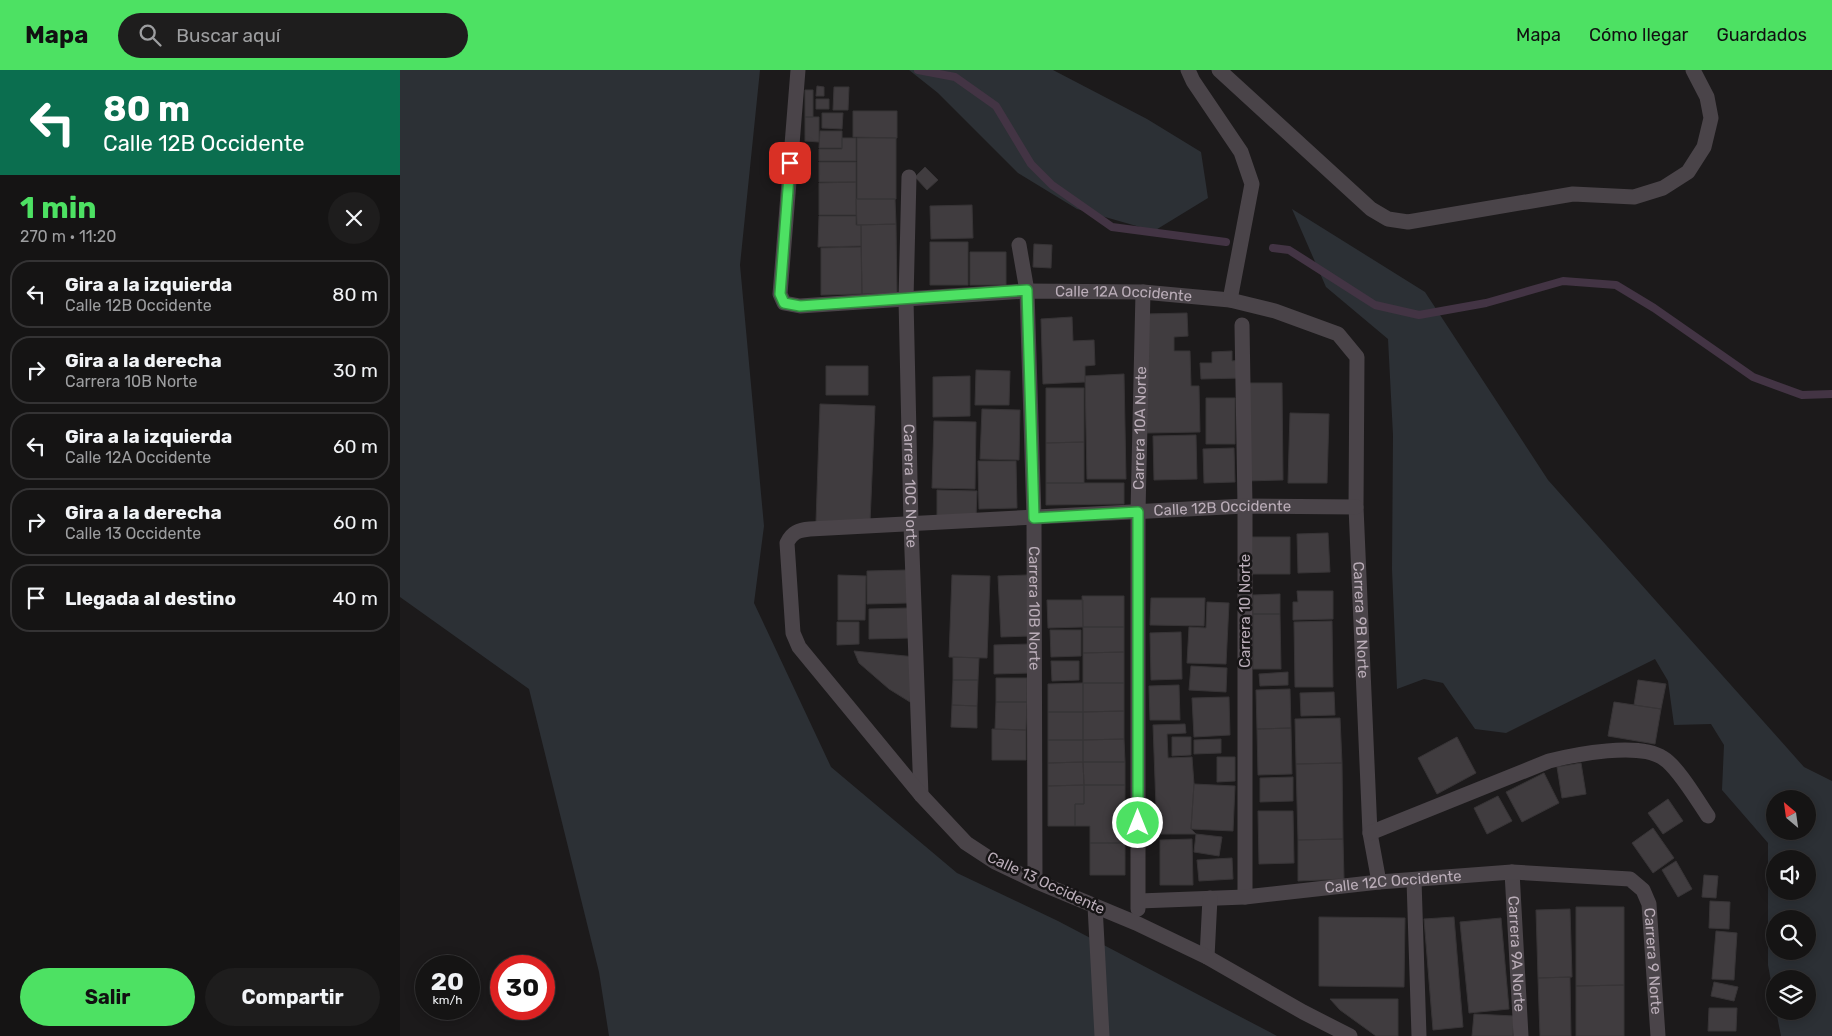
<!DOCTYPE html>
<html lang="es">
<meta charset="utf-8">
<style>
:root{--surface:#151414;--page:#1e1d1d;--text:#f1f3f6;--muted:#9d9ea0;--line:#343334;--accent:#4de163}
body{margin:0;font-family:Rubik,sans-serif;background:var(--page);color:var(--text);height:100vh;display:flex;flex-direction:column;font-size:19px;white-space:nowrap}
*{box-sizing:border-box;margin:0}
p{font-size:16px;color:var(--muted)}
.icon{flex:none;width:28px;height:28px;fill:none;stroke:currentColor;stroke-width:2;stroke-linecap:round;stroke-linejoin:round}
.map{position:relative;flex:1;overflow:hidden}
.panel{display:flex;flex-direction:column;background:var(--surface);width:400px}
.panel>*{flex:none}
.top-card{background:#0b6e4f;color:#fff;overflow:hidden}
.needle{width:32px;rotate:331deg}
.buttons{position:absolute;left:1366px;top:720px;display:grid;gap:10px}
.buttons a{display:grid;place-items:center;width:50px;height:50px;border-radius:50%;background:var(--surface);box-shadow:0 2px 12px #0003,0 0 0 1px var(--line);font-size:25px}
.speed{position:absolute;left:15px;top:885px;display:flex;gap:10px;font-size:25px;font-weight:700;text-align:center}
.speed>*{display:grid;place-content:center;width:65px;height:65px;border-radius:50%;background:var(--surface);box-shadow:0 2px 12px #0003,0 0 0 1px var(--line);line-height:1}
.speed small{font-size:12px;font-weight:400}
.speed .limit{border:8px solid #d22;background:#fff;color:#111}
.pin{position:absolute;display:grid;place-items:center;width:42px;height:42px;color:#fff;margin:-21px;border-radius:10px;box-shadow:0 2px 8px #0006}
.me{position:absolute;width:55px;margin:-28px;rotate:0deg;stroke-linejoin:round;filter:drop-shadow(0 0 4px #0008)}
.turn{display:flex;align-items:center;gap:18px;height:105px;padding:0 20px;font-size:22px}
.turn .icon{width:65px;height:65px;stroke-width:2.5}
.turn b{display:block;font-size:35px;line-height:42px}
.round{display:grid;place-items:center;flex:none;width:52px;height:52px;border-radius:26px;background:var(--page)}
.summary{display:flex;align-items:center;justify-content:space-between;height:85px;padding:0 20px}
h1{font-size:30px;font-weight:700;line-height:38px;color:var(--accent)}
.primary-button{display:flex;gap:10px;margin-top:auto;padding:10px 20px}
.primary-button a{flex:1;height:58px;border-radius:30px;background:var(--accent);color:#111;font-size:20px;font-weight:700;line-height:58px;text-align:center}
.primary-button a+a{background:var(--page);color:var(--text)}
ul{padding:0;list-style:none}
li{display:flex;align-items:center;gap:15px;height:68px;margin:0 10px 8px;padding:0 10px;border:2px solid var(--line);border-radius:20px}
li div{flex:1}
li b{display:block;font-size:19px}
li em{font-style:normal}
header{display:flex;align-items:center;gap:30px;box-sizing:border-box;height:70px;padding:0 25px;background:var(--accent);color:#111}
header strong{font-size:24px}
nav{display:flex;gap:28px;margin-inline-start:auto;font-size:18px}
.search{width:350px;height:45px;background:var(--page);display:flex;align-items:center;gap:12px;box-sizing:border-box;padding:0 18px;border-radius:28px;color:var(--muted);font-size:19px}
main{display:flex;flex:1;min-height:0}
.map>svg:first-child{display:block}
.green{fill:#2c3035;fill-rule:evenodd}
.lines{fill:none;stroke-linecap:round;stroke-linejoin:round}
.stream{stroke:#433444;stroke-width:8}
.building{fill:#403c3f;stroke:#373436}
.minor{stroke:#4a4449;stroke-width:15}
.route-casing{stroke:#329240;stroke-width:12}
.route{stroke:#4de163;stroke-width:9}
.labels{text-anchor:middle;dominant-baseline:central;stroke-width:5;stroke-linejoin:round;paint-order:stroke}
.street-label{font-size:15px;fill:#baadb8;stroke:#171516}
</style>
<header>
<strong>Mapa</strong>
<div class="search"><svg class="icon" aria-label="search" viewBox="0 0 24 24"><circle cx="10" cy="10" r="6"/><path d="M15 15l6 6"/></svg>Buscar aquí</div>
<nav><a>Mapa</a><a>Cómo llegar</a><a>Guardados</a></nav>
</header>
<main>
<section class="panel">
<div class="top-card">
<div class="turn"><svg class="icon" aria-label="left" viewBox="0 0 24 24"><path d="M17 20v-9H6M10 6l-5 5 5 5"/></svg><div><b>80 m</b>Calle 12B Occidente</div></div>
</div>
<div class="summary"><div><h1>1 min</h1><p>270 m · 11:20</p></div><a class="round"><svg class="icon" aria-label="close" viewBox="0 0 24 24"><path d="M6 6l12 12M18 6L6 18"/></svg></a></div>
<ul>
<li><svg class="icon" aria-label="left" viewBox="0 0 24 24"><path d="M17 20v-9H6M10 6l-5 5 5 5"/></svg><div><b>Gira a la izquierda</b><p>Calle 12B Occidente</p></div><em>80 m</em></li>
<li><svg class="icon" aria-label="right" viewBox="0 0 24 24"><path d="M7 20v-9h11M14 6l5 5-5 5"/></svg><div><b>Gira a la derecha</b><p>Carrera 10B Norte</p></div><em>30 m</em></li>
<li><svg class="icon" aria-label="left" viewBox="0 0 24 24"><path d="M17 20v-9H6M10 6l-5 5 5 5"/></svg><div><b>Gira a la izquierda</b><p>Calle 12A Occidente</p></div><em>60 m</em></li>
<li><svg class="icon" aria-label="right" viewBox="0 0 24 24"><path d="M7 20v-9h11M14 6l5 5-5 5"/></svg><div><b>Gira a la derecha</b><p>Calle 13 Occidente</p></div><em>60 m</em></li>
<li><svg class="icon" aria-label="arrive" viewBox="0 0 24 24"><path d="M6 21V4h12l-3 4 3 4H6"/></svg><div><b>Llegada al destino</b></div><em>40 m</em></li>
</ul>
<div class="primary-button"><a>Salir</a><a>Compartir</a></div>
</section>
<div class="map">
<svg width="1432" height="966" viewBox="0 0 1432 966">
<rect width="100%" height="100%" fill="#1c1a1b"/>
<path class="green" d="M0,0H360L340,195L364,456L354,533L431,697L557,803L658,851L877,966H209L199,902L129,619L0,527Z
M509,0H653L747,49L801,82L808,128L754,161L677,139L618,103L538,23Z
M892,139L1025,222L1148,410L1404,697L1432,711V966H1381L1376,941H1408V909H1375V933L1368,895V773L1322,720L1324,675L1311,654L1274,655L1268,611L1255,589L1106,663L1075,659L1043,613L1024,609L997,619L992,499L993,365L988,269L926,217ZM1375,729H1408V761H1375ZM1375,789H1408V821H1375ZM1375,849H1408V881H1375Z"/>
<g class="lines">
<path class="stream" d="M518,0L555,7L596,36L631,94L652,115L712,157L826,172
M873,178L889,180L975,235L1019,245L1086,233L1163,211L1216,215L1254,238L1353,307L1402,325L1432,324"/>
</g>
<path class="building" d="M417,16L424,17V26H416Z
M434,17H449L448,40H433Z
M405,20H413V47H405Z
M416,29H429V39H416Z
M453,41H497V68L453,67Z
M422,43H443L442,59L422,58Z
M405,47H419V72L405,71Z
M420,61H442V78H419Z
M442,68H456V91H419V79H442Z
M457,68H496V129H457Z
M419,92H456V112H419Z
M525,97L538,110L527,120L515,107Z
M456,112V145H419V113Z
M456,129H495L496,154L457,155Z
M572,135L573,168L531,169L530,136Z
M419,146H456V155H461V176L418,177Z
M496,154L497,223L462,224L461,155Z
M530,172H568V215H530Z
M634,174L652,175L651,198L633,197Z
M461,177L462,224L421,225V178Z
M570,182H606V215H570Z
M787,243L788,266L774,267V281H790L791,316H799L800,362L747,363L745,244Z
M672,247L673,271L694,270L695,295L685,296V312L643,314L641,249Z
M832,281V291L842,290V308L801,309L800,293H812V282Z
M426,296H468V325H426Z
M576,300L610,301L609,335H575Z
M724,304L726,409H687L685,306Z
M570,306V346L533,347V307Z
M846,313H882L883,410L846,411Z
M646,318H684V372L646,373Z
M806,328H835V374H806Z
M420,334L475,336L470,453L416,452Z
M582,339L620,340L619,390L580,389Z
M890,343L929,344L927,413H888Z
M534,351L576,352L575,419L532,418Z
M796,365L797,409L754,410L753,366Z
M684,372V413H646V373Z
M834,378L835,412L804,413L803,379Z
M578,391H616L617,438L579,439Z
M646,413H724V434L646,435Z
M537,420L577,421L576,448H537Z
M928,463L930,502L898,503L897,464Z
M852,467H890V504H852Z
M508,500V533L467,534V501Z
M438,505L466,506L465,550H438Z
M552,505L590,506L587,588L549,587Z
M627,505L630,566L601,567L598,506Z
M897,521H933V549L893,550V532H898Z
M880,524V544H853V525Z
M682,526H724V557H683Z
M751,528H805L804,556L750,555Z
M647,530H683V557L648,558Z
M807,532L829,533L826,594L787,593L789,557L806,558Z
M509,538L510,568L469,569V539Z
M853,544H880L881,599H853Z
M932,551L933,617H895L894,552Z
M437,552H459V574L437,575Z
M683,557H724V582L683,583Z
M650,560H681V586L651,587Z
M781,562L782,609L751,610L750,563Z
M630,574L631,603L594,604V575Z
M454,581L516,587L510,632L489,619L459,593Z
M724,582V613H683V583Z
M553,587L579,588L578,610H553Z
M651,591H679V610L652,611Z
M791,596L827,598L826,622L789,620Z
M888,602V615L860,616L859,604Z
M596,608H627V632H596Z
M553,610H578L577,636L552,635Z
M1238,610L1266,614L1261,639L1234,635Z
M683,613V642H648V614Z
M683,613H724V641L683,642Z
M779,615L780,650H750L749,616Z
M890,619L891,658L857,659L856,620Z
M934,622L935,645L901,646L900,623Z
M829,627L830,665L794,667L792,628Z
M596,632H627L626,660L595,659Z
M1214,632L1261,639L1255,674L1208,666Z
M552,635L577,636V658L551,657Z
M724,641V669L683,670V642Z
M648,642H683V670H648Z
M940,648L942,693L896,694L895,649Z
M785,654L786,663L767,664L768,688L792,687L794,714L791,759L796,764H757L753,655Z
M891,658L892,704L858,705L857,659Z
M592,659L626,660V690H592Z
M772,667H791V685L772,686Z
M1057,667L1076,703L1037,724L1018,688Z
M724,669L725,692H683V670Z
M821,669V683L794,684V670Z
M648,670H683V692L648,693Z
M817,687H835V711L817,712Z
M683,692L684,715L648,716V693Z
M683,692H725V715H684Z
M942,693L943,769L898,770L896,694Z
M1181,693L1186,724L1162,728L1157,697Z
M1144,703L1159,733L1122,752L1106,722Z
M893,707V731L860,732V708Z
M794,714L835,716L833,761L791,759Z
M684,715V734H675V756H648V716Z
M684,715H725V773H690V756H675V734H684Z
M1098,726L1112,751L1087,764L1074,738Z
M1268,729L1283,751L1263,764L1248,743Z
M858,741H893L894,793L859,794Z
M1253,758L1274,788L1253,803L1232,773Z
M796,764L822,767L819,786L794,782Z
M792,769L793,815H760V770Z
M943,769L944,809L898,811V770Z
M690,773H725V805H690Z
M832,788L833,809L799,811L797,790Z
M1276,791L1292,819L1278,827L1262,800Z
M1304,805L1318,806L1316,828L1302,827Z
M1310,831L1330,832L1329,859L1309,858Z
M1176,837H1224V915L1176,916Z
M1170,839L1172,907L1138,908L1136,840Z
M919,847L1005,848L1004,917L919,916Z
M1054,847L1063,957L1033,960L1024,849Z
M1101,848L1109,939L1069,943L1060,852Z
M1316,861L1337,863L1334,910L1312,909Z
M1170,907L1171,966H1140L1138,908Z
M1314,912L1338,917L1334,931L1311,926Z
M1224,915V966H1176V916Z
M930,929H998V966H976L940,940Z
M1309,938H1337L1336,961H1308Z
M1074,944L1114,946L1113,966H1072Z"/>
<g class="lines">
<g class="minor">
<path id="s1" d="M398,0L380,224L384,233L400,236L627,221L743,222L830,230L875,241L938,264L957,287L956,437L970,763L979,812"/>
<path d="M788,0L793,11L841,82L852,114L830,230"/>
<path d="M819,0L971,139L988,149L1008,152L1173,124L1234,127L1263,118L1288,102L1304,77L1311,48L1307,27L1293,0"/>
<path id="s2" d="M509,107L506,229L511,455L521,725"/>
<path id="s3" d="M619,175L627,221L634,448L635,811"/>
<path d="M842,255L845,436V827"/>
<path d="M970,763L1149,691C1176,684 1239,672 1263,688C1278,697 1297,730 1308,746"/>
<path id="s4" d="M1112,802L1121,966"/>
<path d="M1014,810L1019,966"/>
<path id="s5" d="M739,831L845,827L979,812L1112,802L1230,809L1243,820L1249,834L1258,966"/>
<path d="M695,836L702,966"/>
<path id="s6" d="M738,839V442L743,222"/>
<path d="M807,887L810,828"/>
<path id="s7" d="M950,966L903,942L807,887L736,853L635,811L595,792L566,773L521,725L399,577L393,563L387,473C392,462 399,460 410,459L845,436L956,437"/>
</g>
</g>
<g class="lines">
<g class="route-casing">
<path id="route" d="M390,93L380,224L384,233L400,236L627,220L634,448L738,442V753"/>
</g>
<use href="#route" class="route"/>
</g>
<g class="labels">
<g class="street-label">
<text stroke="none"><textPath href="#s1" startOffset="575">Calle 12A Occidente</textPath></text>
<text stroke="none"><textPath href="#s6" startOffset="481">Carrera 10A Norte</textPath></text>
<text stroke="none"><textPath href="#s2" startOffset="309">Carrera 10C Norte</textPath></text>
<text stroke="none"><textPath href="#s7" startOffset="1235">Calle 12B Occidente</textPath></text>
<text stroke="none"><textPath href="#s3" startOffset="364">Carrera 10B Norte</textPath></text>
<text transform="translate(845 541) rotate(-90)">Carrera 10 Norte</text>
<text stroke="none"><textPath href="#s1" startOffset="1088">Carrera 9B Norte</textPath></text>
<text stroke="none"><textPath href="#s5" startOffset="255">Calle 12C Occidente</textPath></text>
<text transform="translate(646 813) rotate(25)">Calle 13 Occidente</text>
<text stroke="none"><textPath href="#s4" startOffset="82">Carrera 9A Norte</textPath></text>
<text stroke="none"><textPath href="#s5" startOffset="582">Carrera 9 Norte</textPath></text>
</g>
</g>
</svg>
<div class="buttons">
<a><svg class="needle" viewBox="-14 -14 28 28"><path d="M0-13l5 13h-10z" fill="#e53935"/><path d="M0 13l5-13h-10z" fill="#9d9ea0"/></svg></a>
<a><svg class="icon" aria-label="sound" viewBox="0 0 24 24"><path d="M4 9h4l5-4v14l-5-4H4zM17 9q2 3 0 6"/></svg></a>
<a><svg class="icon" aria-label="search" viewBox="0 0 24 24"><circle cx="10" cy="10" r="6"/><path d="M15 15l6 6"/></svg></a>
<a><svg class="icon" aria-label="layers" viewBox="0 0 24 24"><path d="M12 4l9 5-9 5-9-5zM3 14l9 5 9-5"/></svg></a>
</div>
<div class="speed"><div>20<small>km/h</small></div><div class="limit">30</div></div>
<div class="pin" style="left:390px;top:93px;background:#d93025"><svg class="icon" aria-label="arrive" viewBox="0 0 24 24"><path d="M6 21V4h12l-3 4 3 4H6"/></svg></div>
<svg class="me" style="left:738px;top:753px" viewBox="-20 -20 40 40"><circle r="17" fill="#4de163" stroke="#fff" stroke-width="3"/><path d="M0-11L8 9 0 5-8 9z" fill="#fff"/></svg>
</div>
</main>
